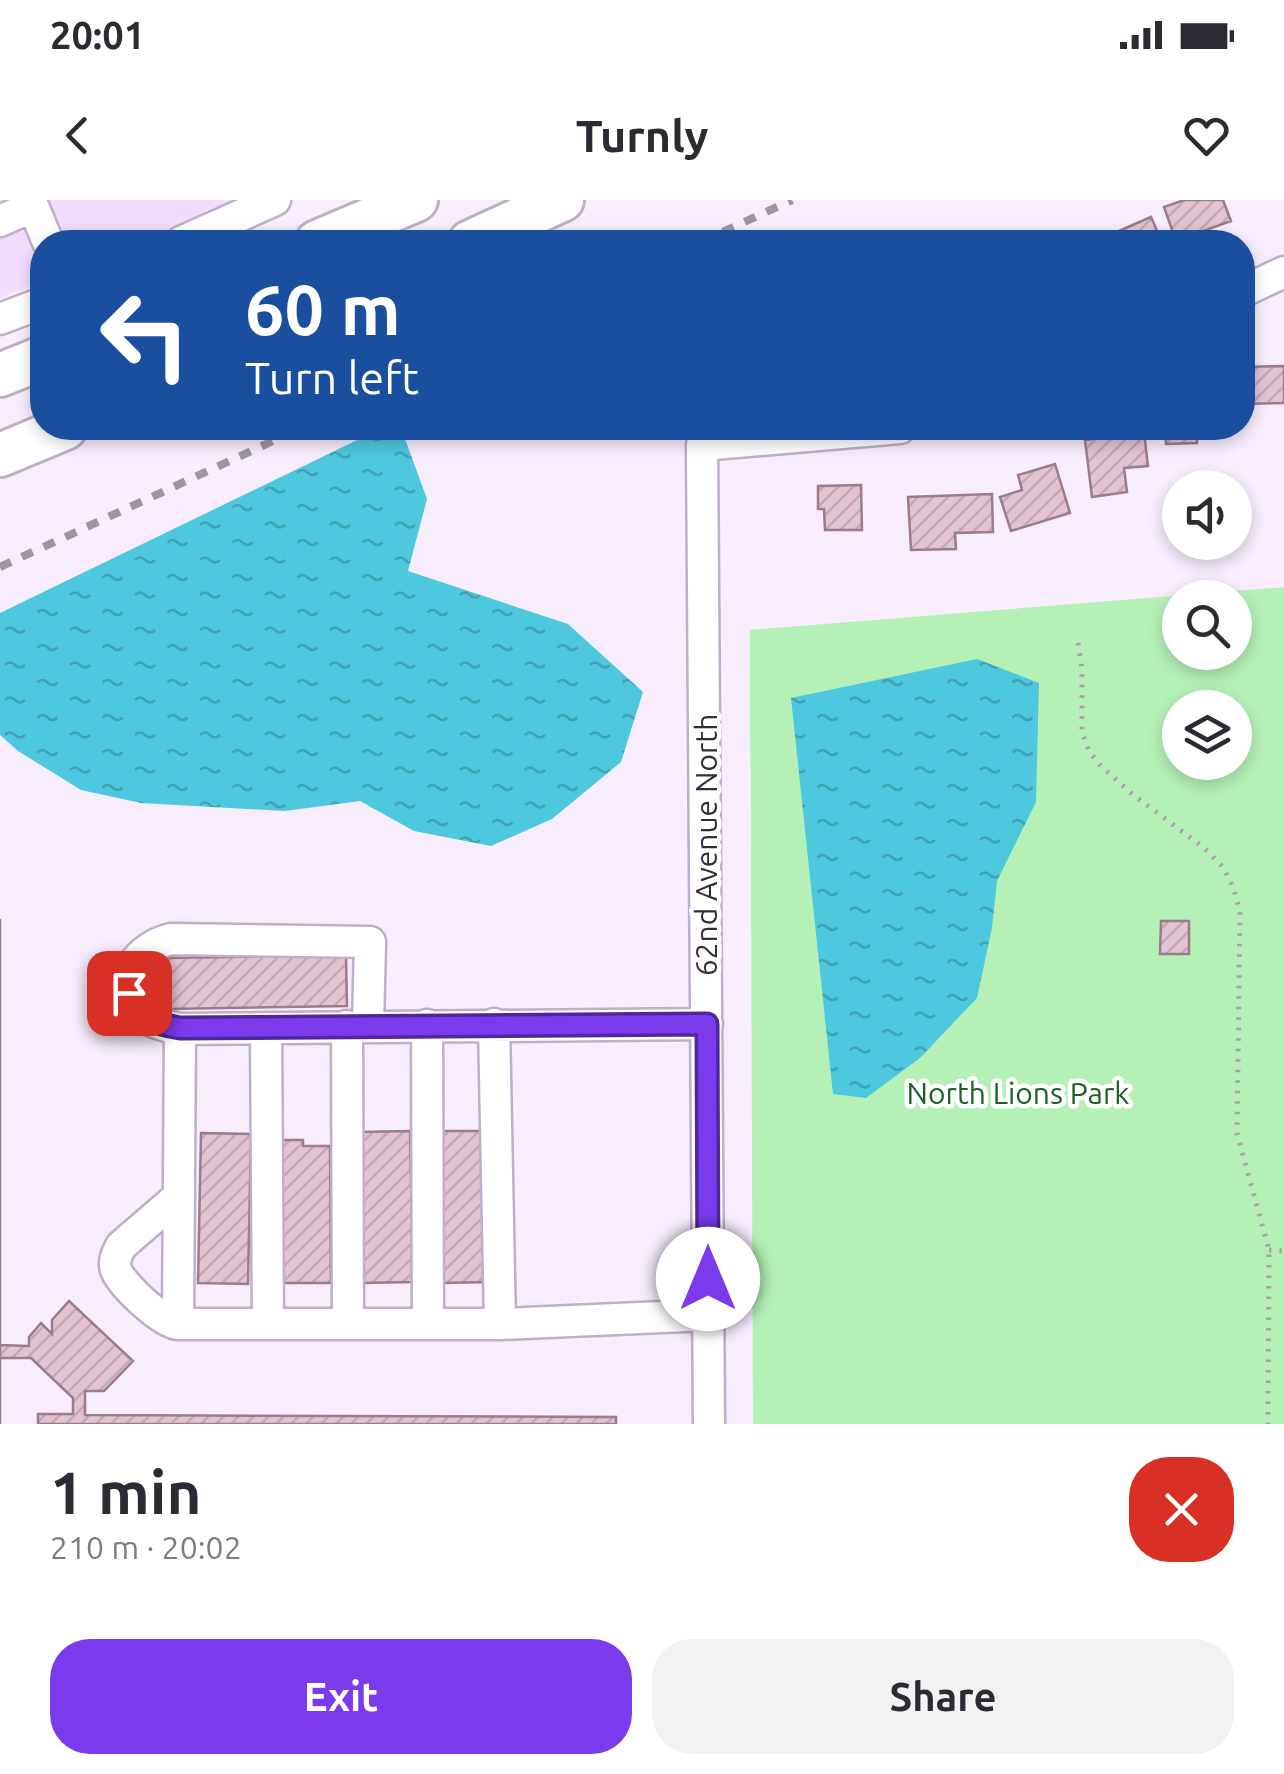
<!DOCTYPE html>
<meta charset="utf-8">
<style>
:root{--surface:#fff;--page:#f2f2f3;--text:#2b2b33;--muted:#7c7c81;--accent:#7c3aed}
body{margin:0;font-family:Ubuntu,sans-serif;background:var(--page);color:var(--text);height:100vh;display:flex;flex-direction:column;font-size:38px;white-space:nowrap}
*{box-sizing:border-box;margin:0}
p{font-size:32px;color:var(--muted)}
.icon{flex:none;width:55px;height:55px;fill:none;stroke:currentColor;stroke-width:2;stroke-linecap:round;stroke-linejoin:round}
.map{position:relative;height:1224px;overflow:hidden}
.details{display:flex;flex-direction:column;background:var(--surface);flex:1}
.details>*{flex:none}
.guide{position:absolute;left:30px;top:30px;width:1225px;height:210px;border-radius:40px;box-shadow:0 5px 15px #0003;background:#1a4fa0;color:#fff;overflow:hidden}
.tools{position:absolute;left:1162px;top:270px;display:grid;gap:20px}
.tools a{display:grid;place-items:center;width:90px;height:90px;border-radius:50%;background:var(--surface);box-shadow:0 5px 15px #0003;font-size:50px}
.pin{position:absolute;display:grid;place-items:center;width:85px;height:85px;color:#fff;margin:-42px;border-radius:20px;box-shadow:0 5px 15px #0006}
.me{position:absolute;width:110px;margin:-55px;rotate:0deg;stroke-linejoin:round;filter:drop-shadow(0 0 8px #0008)}
.turn{display:flex;align-items:center;gap:35px;height:210px;padding:0 50px;font-size:45px}
.turn .icon{width:130px;height:130px;stroke-width:2.5}
.turn b{display:block;font-size:70px;line-height:85px}
.round{display:grid;place-items:center;flex:none;width:105px;height:105px;border-radius:40px;background:var(--page)}
.summary{display:flex;align-items:center;justify-content:space-between;height:170px;padding:0 50px}
h1{font-size:60px;font-weight:700;line-height:75px}
.primary-button{display:flex;gap:20px;margin-top:auto;padding:20px 50px}
.primary-button a{flex:1;height:115px;border-radius:40px;background:var(--accent);color:#fff;font-size:40px;font-weight:700;line-height:115px;text-align:center}
.primary-button a+a{background:var(--page);color:var(--text)}
.status{display:flex;justify-content:space-between;align-items:center;height:70px;padding:0 50px;background:var(--surface);direction:ltr}
.status svg{height:28px;fill:currentColor}
header{display:flex;justify-content:space-between;align-items:center;height:130px;padding:0 50px;background:var(--surface);font-size:45px;font-weight:700}
.map>svg:first-child{display:block}
.built{fill:#f2dcfe}
.green{fill:#b5f1b7;fill-rule:evenodd}
.water{fill:url(#water-ripples)}
.building{fill:url(#building-hatch);stroke:#9a7c8a;stroke-width:2.5}
.lines{fill:none;stroke-linecap:round;stroke-linejoin:round}
.minor-casing{stroke:#bfaec8;stroke-width:35}
.highway-casing{stroke:#bfaec8;stroke-width:48}
.path{stroke:#aaa1af;stroke-width:5;stroke-dasharray:2.5 8;stroke-linecap:butt}
.minor{stroke:#fff;stroke-width:30}
.highway{stroke:#fff;stroke-width:42}
.rail{stroke:#9d95a2;stroke-width:8;stroke-dasharray:12 12;stroke-linecap:butt}
.route-casing{stroke:#51269a;stroke-width:25}
.route{stroke:#7c3aed;stroke-width:18}
.labels{text-anchor:middle;dominant-baseline:central;stroke-width:9;stroke-linejoin:round;paint-order:stroke}
.street-label{font-size:30px;fill:#342d37;stroke:#fefefe}
.park-label{font-size:30px;fill:#1c6026;stroke:#fefefe}
</style>
<div class="status"><b>20:01</b><svg viewBox="0 0 49 12"><path d="M0 12V9h3v3zM5 12V6h3v6zM10 12V3h3v9zM15 12V0h3v12zM26 1h20v11H26zM47 4h2v5h-2z"/></svg></div>
<header><svg class="icon" aria-label="back" viewBox="0 0 24 24"><path d="M15 5l-7 7 7 7"/></svg>Turnly<svg class="icon" aria-label="heart" viewBox="0 0 24 24"><path d="M12 20l-8-8c-3-5 5-10 8-4 3-6 11-1 8 4z"/></svg></header>
<div class="map">
<svg width="1284" height="1224" viewBox="0 0 1284 1224">
<defs>
<pattern id="water-ripples" width="26" height="14" patternUnits="userSpaceOnUse" patternTransform="scale(2.5)"><rect width="26" height="14" fill="#4ec8de"/><path d="M2 4q2-2 4 0t4 0M15 11q2-2 4 0t4 0" fill="none" stroke="#42a3b5"/></pattern>
<pattern id="building-hatch" width="6" height="6" patternUnits="userSpaceOnUse" patternTransform="scale(2.5)"><rect width="6" height="6" fill="#e3c3d2"/><path d="M-1 1l2-2M0 6l6-6M5 7l2-2" fill="none" stroke="#c3a8b5"/></pattern>
</defs>
<rect width="100%" height="100%" fill="#f7edfd"/>
<path class="built" d="M0,0H238L137,42H42V81L0,98Z"/>
<path class="green" d="M1284,387V1224H753L750,430ZM1180,398H1235V452H1180ZM1180,508H1235V562H1180Z"/>
<path class="water" d="M382,228H401L427,299L408,371L568,424L643,492L621,562L552,619L491,646L414,631L360,601L285,611L141,603L81,590L18,551L0,535V413Z
M977,459L1039,483L1036,602L997,681L992,728L977,798L920,858L866,898L833,894L791,498Z"/>
<path class="building" d="M1184,0H1223L1231,21L1176,41L1164,7Z
M1151,17L1162,42H1096V41Z
M1284,166V203L1244,204L1242,167Z
M1165,228H1197V243L1166,244Z
M1144,232L1148,266L1124,268L1127,292L1092,297L1085,240Z
M1055,264L1070,313L1011,331L1000,297L1022,290L1018,275Z
M861,285L862,330H825L824,309H818V286Z
M992,294L993,332L955,333L956,349L911,350L908,297Z
M0,719V1145L29,1146V1137L41,1123L52,1134V1120L69,1101L133,1161L104,1191H85V1215L616,1217V1224H38V1214H73V1198L31,1158H0V1224Z
M1161,721H1189V754H1160Z
M346,755L347,806L168,809L167,758Z
M410,931L413,1082L362,1083L359,932Z
M440,931H490L493,1082L442,1083Z
M201,933L251,934L248,1084L198,1083Z
M280,940H303V946H330L331,1083H281Z"/>
<g class="lines">
<g class="minor-casing">
<path id="minor" d="M0,21L33,6L48,42
M181,42L275,0
M1242,92L1284,72
M0,119L42,103
M494,824L500,1124
M707,824L180,829L178,1124H500L708,1115
M427,825L428,1124
M347,826L348,1124
M266,828L268,1124
M180,829C165,826 147,822 137,810C111,779 140,746 171,739L370,742L368,826
M178,1124C161,1122 122,1085 116,1070C113,1061 117,1054 121,1046L179,996
M709,1224L702,245L900,228"/>
</g>
<g class="highway-casing">
<path id="highway" d="M317,42L416,0
M470,42L562,0
M0,175L42,158
M0,255L65,228"/>
</g>
<path class="path" d="M130,42L155,32
M1078,443L1082,469V532L1089,551L1100,565L1132,594L1203,647L1223,667L1233,687L1240,711L1237,933L1269,1050L1268,1224
M1269,1050L1284,1051"/>
<use href="#minor" class="minor"/>
<use href="#highway" class="highway"/>
<path class="rail" d="M701,42L792,0
M0,367L301,228"/>
</g>
<g class="lines">
<g class="route-casing">
<path id="route" d="M129,793C138,817 155,824 180,828L707,824L708,1079"/>
</g>
<use href="#route" class="route"/>
</g>
<g class="labels">
<g class="street-label">
<text transform="translate(706 645) rotate(-90)">62nd Avenue North</text>
</g>
<g class="park-label">
<text x="1018" y="893">North Lions Park</text>
</g>
</g>
</svg>
<div class="tools">
<a><svg class="icon" aria-label="sound" viewBox="0 0 24 24"><path d="M4 9h4l5-4v14l-5-4H4zM17 9q2 3 0 6"/></svg></a>
<a><svg class="icon" aria-label="search" viewBox="0 0 24 24"><circle cx="10" cy="10" r="6"/><path d="M15 15l6 6"/></svg></a>
<a><svg class="icon" aria-label="layers" viewBox="0 0 24 24"><path d="M12 4l9 5-9 5-9-5zM3 14l9 5 9-5"/></svg></a>
</div>
<div class="pin" style="left:129px;top:793px;background:#d93025"><svg class="icon" aria-label="arrive" viewBox="0 0 24 24"><path d="M6 21V4h12l-3 4 3 4H6"/></svg></div>
<svg class="me" style="left:708px;top:1079px" viewBox="-20 -20 40 40"><circle r="19" fill="#fff"/><path d="M0-13L10 11 0 6-10 11z" fill="#7c3aed"/></svg>
<div class="guide">
<div class="turn"><svg class="icon" aria-label="left" viewBox="0 0 24 24"><path d="M17 20v-9H6M10 6l-5 5 5 5"/></svg><div><b>60 m</b>Turn left</div></div>
</div>
</div>
<section class="details">
<div class="summary"><div><h1>1 min</h1><p>210 m · 20:02</p></div><a class="round" style="background:#d93025;color:#fff"><svg class="icon" aria-label="close" viewBox="0 0 24 24"><path d="M6 6l12 12M18 6L6 18"/></svg></a></div>
<div class="primary-button"><a>Exit</a><a>Share</a></div>
</section>
